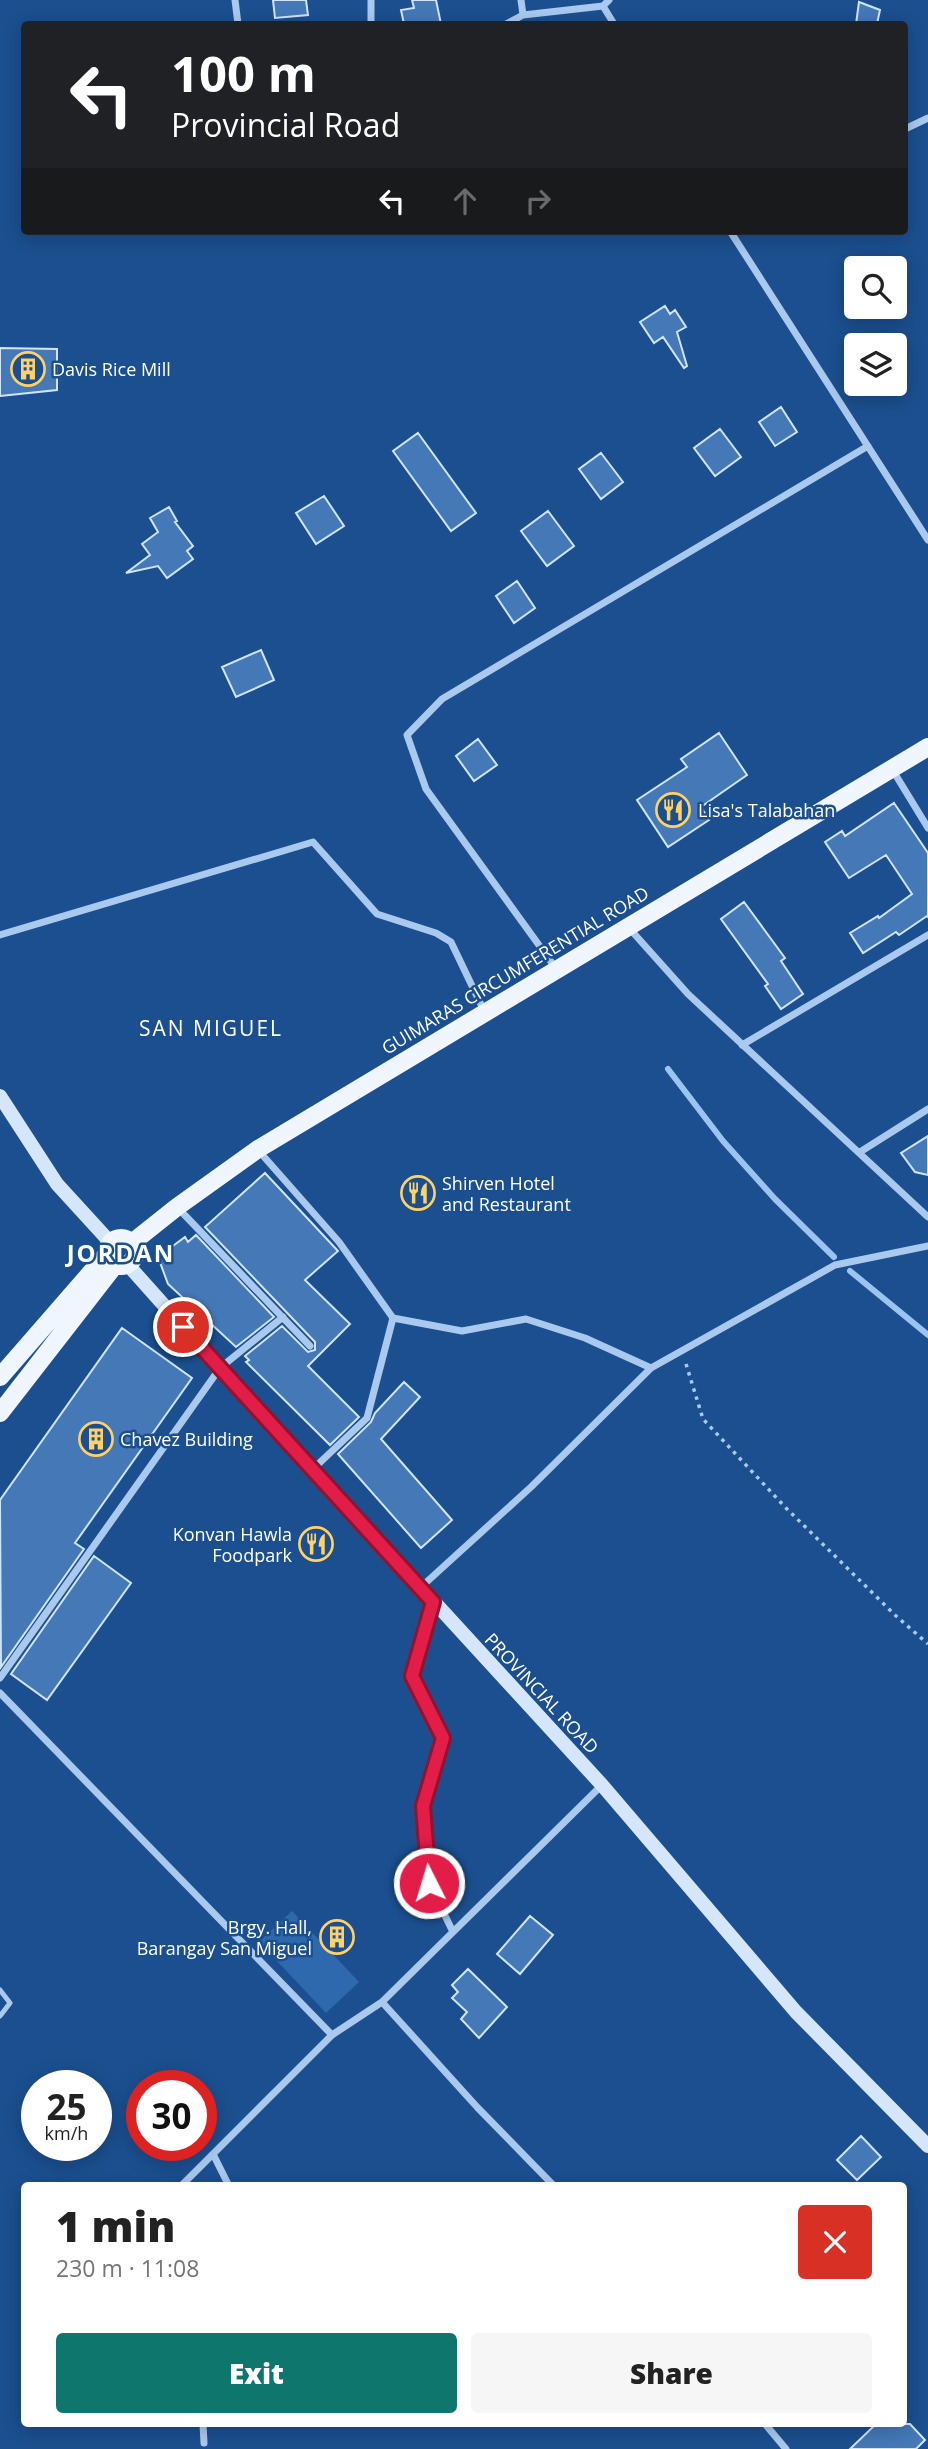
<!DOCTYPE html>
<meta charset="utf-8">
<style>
:root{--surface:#fff;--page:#f6f6f6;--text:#222;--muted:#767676;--accent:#0f766e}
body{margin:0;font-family:"Open Sans",sans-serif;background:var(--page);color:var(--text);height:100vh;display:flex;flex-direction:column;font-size:26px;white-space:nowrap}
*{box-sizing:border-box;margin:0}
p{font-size:23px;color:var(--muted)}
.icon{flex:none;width:38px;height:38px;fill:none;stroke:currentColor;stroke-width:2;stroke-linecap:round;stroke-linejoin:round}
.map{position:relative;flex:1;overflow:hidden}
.side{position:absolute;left:21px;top:2182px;width:886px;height:245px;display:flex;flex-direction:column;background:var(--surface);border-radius:7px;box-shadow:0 4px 18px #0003}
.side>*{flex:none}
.banner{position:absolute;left:21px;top:21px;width:887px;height:214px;border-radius:7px;box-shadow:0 4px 18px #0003;background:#202124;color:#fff;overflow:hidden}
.buttons{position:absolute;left:844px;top:256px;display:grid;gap:14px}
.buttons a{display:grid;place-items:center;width:63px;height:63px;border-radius:7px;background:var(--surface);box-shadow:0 4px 18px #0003;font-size:35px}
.speed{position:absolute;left:21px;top:2070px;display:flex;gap:14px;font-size:35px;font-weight:700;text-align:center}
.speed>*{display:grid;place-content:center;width:91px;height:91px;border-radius:50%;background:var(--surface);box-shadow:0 4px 18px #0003;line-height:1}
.speed small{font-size:18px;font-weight:400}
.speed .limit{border:10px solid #d22;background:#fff;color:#111}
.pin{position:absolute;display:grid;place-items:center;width:60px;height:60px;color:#fff;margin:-30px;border:4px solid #fff;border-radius:50%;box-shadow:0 2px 7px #0007}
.me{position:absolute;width:77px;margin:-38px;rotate:355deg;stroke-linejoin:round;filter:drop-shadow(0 0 5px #0008)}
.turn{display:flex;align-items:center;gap:24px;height:147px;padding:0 35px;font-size:32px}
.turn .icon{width:91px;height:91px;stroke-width:2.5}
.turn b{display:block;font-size:49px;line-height:60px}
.lanes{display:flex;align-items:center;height:66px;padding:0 35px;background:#0003;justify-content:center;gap:35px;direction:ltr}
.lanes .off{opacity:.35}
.round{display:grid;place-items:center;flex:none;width:74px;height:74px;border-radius:7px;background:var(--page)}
.head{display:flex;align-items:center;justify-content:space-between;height:119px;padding:0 35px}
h1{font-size:42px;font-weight:800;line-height:52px}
.cta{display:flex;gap:14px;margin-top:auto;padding:14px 35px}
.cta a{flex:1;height:80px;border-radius:7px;background:var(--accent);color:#fff;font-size:28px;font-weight:800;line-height:80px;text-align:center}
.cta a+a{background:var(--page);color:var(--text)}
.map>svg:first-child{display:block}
.green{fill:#2e69ad}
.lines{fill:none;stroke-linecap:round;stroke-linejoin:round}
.stream{stroke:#9cc4f0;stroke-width:6}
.building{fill:#4478b7;stroke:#cfe3fa;stroke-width:2}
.path{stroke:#a9c9ee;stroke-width:3.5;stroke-dasharray:3.5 5;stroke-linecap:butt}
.lane{stroke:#a9c9ee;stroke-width:5}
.street{stroke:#a9c9ee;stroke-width:7}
.secondary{stroke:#d6e6fa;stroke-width:14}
.primary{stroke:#f0f6ff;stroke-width:18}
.route-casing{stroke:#92132f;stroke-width:18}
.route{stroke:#e11d48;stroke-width:12}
.labels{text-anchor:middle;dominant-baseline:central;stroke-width:5;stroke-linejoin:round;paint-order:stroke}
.poi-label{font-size:18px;fill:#fff;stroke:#1b4f8f;text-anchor:start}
.street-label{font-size:18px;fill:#fff;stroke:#1b4f8f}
.quarter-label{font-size:21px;letter-spacing:2px;fill:#fff;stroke:#1b4f8f}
.district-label{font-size:24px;font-weight:bold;letter-spacing:2px;fill:#fff;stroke:#1b4f8f}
</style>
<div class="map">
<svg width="928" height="2449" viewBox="0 0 928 2449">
<rect width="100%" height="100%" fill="#1b4f8f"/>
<path class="green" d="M292,1911L359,1982L326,2013L259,1942Z"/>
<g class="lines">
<path class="stream" d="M668,1069L723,1141L775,1199L834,1257
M850,1271L928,1335"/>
</g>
<path class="building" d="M273,0H306L308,15L275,18Z
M412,0H436L441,24H404L401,10L414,8Z
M859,2L880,10L877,24H856Z
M665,306L670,314L675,310L686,327L677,332L687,366L684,368L663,337L654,343L640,322Z
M0,348L57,349V390L0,396Z
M781,407L797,432L775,446L759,422Z
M720,429L741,457L715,476L694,448Z
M418,433L476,513L451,531L393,451Z
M601,453L623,482L601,499L579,469Z
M324,496L344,526L316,544L296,513Z
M169,507L177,521L175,522L193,546L187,551L193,559L167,578L158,566L126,573L150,555L142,544L158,532L150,518Z
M548,511L574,546L547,566L521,531Z
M517,581L535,608L514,623L496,596Z
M261,650L274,680L236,697L222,667Z
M719,733L747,775L701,807L709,820L668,847L637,800L687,767L681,759Z
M478,739L497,765L474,781L456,756Z
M894,803L928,853V917L927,916L899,935L896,932L863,953L850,933L878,916L879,918L912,894L886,855L849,878L825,842L842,831L845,836Z
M744,902L785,958L781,961L803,994L781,1009L765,986L768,984L721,919Z
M928,1136V1175L915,1172L901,1153Z
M265,1173L338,1251L305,1280L350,1324L308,1366L359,1417L330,1445L246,1362L249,1360L245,1356L282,1326L308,1352L315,1350V1342L205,1227Z
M196,1235L274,1317L236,1347L168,1284L158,1257L185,1237L188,1242Z
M122,1328L192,1378L75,1543L84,1549L1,1667L0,1500Z
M404,1382L420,1397L381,1439L452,1520L421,1548L338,1454L371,1422L375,1413Z
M94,1556L131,1583L47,1700L11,1674Z
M530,1916L553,1935L520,1974L497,1954Z
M468,1969L507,2007L479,2038L461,2019L467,2012L452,1998L458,1992L452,1985Z
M861,2136L881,2157L857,2180L837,2160Z
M876,2424H910L925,2440L916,2449H850Z"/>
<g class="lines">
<path class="path" d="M686,1364L703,1419L786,1508L895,1615L928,1644"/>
<path class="lane" d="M0,1990L10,2003L0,2016"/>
<path class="street" d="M235,0L238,24
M371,0V24
M521,0L523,15
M603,6L614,24
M506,24L523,15L603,6L609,0
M905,129L928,118
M730,231L928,540
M892,769L928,828
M629,928L688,994L928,1217
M0,935L313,842L377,914L436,933L451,942L485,1013
M557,970L426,789L407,735L442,699L868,446
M742,1045L928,935
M258,1150L339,1242L393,1318L462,1331L526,1319L585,1338L651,1368
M860,1152L928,1109
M177,1207L310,1346
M313,1469L367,1418L393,1318
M420,1588L531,1487L651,1368L835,1265L928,1246
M433,1602L412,1677L443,1738L423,1806L429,1883L453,1932
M0,1678L220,1368L283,1317
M0,1693L332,2035L382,2002L477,2107L554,2186
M382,2002L602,1785
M213,2154L229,2186
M181,2186L332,2035
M203,2424L204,2443
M765,2424L786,2449"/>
<path class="secondary" d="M0,1096L57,1184L110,1242
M128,1265L220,1368L602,1785L796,2012L928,2146"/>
<path class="primary" d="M107 1252a14 14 0 1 1 28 0a14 14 0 1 1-28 0Z
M133,1242L177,1207L258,1149L928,747
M0,1377L107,1254
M0,1413L115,1265"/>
</g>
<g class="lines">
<g class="route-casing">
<path id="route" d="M183,1327L433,1602L412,1676L443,1738L423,1806L429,1883"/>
</g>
<use href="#route" class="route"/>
</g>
<defs>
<g id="building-ring" transform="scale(1.75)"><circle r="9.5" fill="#1b4f8f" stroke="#ffd166" stroke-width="1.5"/><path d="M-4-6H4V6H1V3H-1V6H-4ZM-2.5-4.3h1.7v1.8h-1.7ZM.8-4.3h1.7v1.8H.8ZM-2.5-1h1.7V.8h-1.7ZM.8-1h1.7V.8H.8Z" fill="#ffd166"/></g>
<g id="restaurant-ring" transform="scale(1.75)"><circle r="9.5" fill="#1b4f8f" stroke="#ffd166" stroke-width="1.5"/><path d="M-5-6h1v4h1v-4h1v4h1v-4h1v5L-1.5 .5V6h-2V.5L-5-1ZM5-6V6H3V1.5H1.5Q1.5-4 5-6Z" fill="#ffd166"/></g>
</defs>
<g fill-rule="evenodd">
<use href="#building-ring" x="28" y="369"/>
<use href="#restaurant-ring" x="673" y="810"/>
<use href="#restaurant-ring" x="418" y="1193"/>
<use href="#building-ring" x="96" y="1439"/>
<use href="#restaurant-ring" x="316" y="1544"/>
<use href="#building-ring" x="337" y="1937"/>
</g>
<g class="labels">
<g class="poi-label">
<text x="52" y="369">Davis Rice Mill</text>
<text x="698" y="810">Lisa's Talabahan</text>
<text x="442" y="1183">Shirven Hotel<tspan x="442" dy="21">and Restaurant</tspan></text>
<text x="120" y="1439">Chavez Building</text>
<text x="292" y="1534" text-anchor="end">Konvan Hawla<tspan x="292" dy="21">Foodpark</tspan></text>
<text x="312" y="1927" text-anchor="end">Brgy. Hall,<tspan x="312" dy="21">Barangay San Miguel</tspan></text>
</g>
<g class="street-label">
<text transform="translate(515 970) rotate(-31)">GUIMARAS CIRCUMFERENTIAL ROAD</text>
<text transform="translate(542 1693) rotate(47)">PROVINCIAL ROAD</text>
</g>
<g class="quarter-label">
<text x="211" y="1028">SAN MIGUEL</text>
</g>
<g class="district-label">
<text x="121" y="1252">JORDAN</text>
</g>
</g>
</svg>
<div class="buttons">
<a><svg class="icon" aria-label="search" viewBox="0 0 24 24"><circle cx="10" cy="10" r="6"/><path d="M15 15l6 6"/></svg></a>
<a><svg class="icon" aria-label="layers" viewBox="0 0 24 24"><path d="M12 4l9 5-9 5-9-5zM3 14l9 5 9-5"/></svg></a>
</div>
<div class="speed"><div>25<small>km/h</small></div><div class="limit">30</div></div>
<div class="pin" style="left:183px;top:1327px;background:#d93025"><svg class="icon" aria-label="arrive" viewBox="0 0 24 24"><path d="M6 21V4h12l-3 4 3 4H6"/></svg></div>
<svg class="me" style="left:429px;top:1883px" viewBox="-20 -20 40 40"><circle r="17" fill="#e11d48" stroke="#fff" stroke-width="3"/><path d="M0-11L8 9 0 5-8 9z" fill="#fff"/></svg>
<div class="banner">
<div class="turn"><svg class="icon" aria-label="left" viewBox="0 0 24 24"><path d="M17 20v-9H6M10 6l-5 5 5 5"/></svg><div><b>100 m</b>Provincial Road</div></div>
<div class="lanes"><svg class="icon" aria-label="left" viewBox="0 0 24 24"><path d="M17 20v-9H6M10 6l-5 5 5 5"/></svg><svg class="icon off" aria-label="ahead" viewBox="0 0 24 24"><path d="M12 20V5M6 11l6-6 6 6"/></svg><svg class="icon off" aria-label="right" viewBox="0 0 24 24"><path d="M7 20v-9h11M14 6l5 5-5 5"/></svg></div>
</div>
<section class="side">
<div class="head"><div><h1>1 min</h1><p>230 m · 11:08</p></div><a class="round" style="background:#d93025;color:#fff"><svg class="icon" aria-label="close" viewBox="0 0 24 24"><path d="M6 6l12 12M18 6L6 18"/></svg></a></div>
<div class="cta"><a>Exit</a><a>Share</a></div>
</section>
</div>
